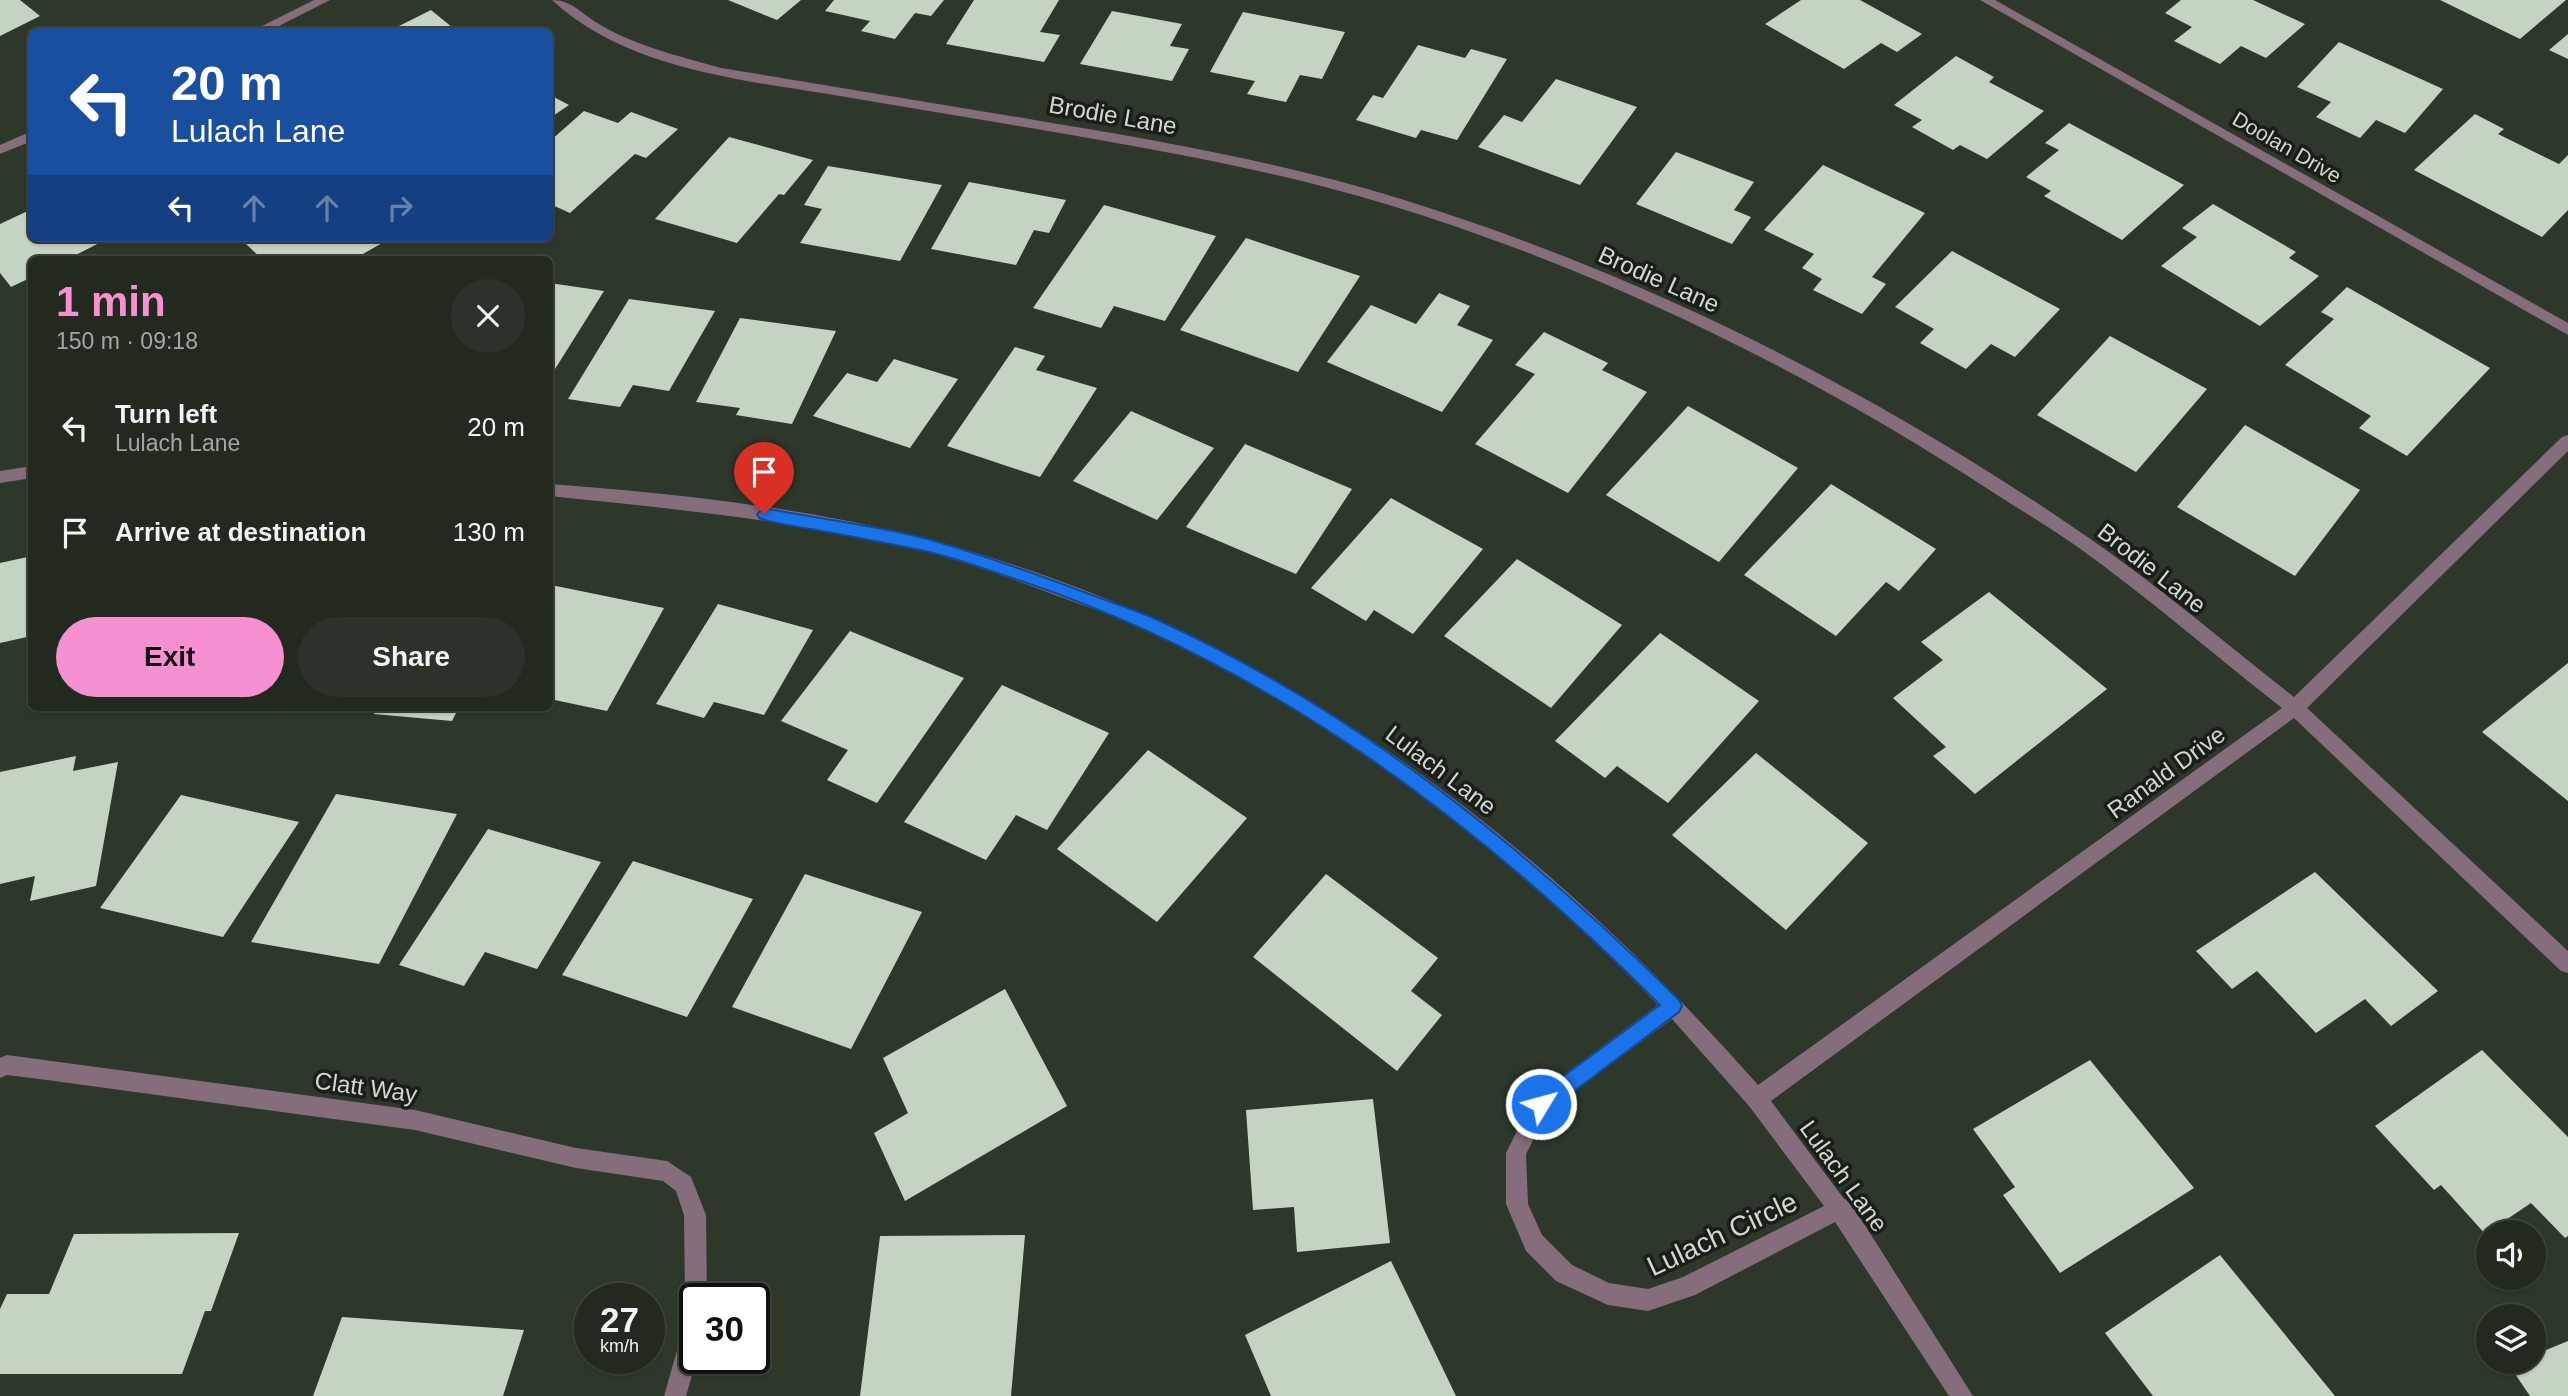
<!DOCTYPE html>
<meta charset="utf-8">
<style>
:root{--surface:#222a20;--page:#2a3229;--text:#f1f3f6;--muted:#a2a7a5;--line:#3f463e;--accent:#f690d1}
body{margin:0;font-family:Arial,sans-serif;background:var(--page);color:var(--text);height:100vh;display:flex;flex-direction:column;font-size:26px;white-space:nowrap}
*{box-sizing:border-box;margin:0}
p{font-size:23px;color:var(--muted)}
.icon{flex:none;width:38px;height:38px;fill:none;stroke:currentColor;stroke-width:2;stroke-linecap:round;stroke-linejoin:round}
.map{position:relative;flex:1;overflow:hidden}
.sheet{position:absolute;left:28px;top:256px;width:525px;height:455px;display:flex;flex-direction:column;background:var(--surface);border-radius:10px;box-shadow:0 2px 5px #0004,0 0 0 2px var(--line)}
.sheet>*{flex:none}
.banner{position:absolute;left:28px;top:28px;width:525px;height:214px;border-radius:10px;box-shadow:0 2px 5px #0004,0 0 0 2px var(--line);background:#1a4fa0;color:#fff;overflow:hidden}
.buttons{position:absolute;left:2476px;top:1220px;display:grid;gap:14px}
.buttons a{display:grid;place-items:center;width:70px;height:70px;border-radius:50%;background:var(--surface);box-shadow:0 2px 5px #0004,0 0 0 2px var(--line);font-size:35px}
.speed{position:absolute;left:574px;top:1283px;display:flex;gap:14px;font-size:35px;font-weight:700;text-align:center}
.speed>*{display:grid;place-content:center;width:91px;height:91px;border-radius:50%;background:var(--surface);box-shadow:0 2px 5px #0004,0 0 0 2px var(--line);line-height:1}
.speed small{font-size:18px;font-weight:400}
.speed .limit{border:4px solid #111;border-radius:10px;background:#fff;color:#111}
.pin{position:absolute;display:grid;place-items:center;width:60px;height:60px;color:#fff;margin:-72px -30px;border-radius:50% 50% 50% 0;rotate:-45deg;box-shadow:0 0 7px #0007}
.pin .icon{rotate:45deg}
.me{position:absolute;width:77px;margin:-38px;rotate:53deg;stroke-linejoin:round;filter:drop-shadow(0 0 5px #0008)}
.turn{display:flex;align-items:center;gap:24px;height:147px;padding:0 28px;font-size:32px}
.turn .icon{width:91px;height:91px;stroke-width:2.5}
.turn b{display:block;font-size:49px;line-height:60px}
.lanes{display:flex;align-items:center;height:66px;padding:0 28px;background:#0003;justify-content:center;gap:35px;direction:ltr}
.lanes .off{opacity:.35}
.round{display:grid;place-items:center;flex:none;width:74px;height:74px;border-radius:37px;background:var(--page)}
.summary{display:flex;align-items:center;justify-content:space-between;height:119px;padding:0 28px}
h1{font-size:42px;font-weight:700;line-height:52px;color:var(--accent)}
.cta{display:flex;gap:14px;margin-top:auto;padding:14px 28px}
.cta a{flex:1;height:80px;border-radius:42px;background:var(--accent);color:#111;font-size:28px;font-weight:700;line-height:80px;text-align:center}
.cta a+a{background:var(--page);color:var(--text)}
ul{padding:0;list-style:none}
li{display:flex;align-items:center;gap:21px;height:105px;padding:0 28px}
li div{flex:1}
li b{display:block;font-size:26px}
li em{font-style:normal}
.map>svg:first-child{display:block}
.building{fill:#c5d3c3}
.lines{fill:none;stroke-linecap:round;stroke-linejoin:round}
.minor{fill:#856d7b;fill-rule:evenodd}
.route{fill:#1a73e8;stroke:#114b97;stroke-width:2}
.labels{text-anchor:middle;dominant-baseline:central;stroke-width:7;stroke-linejoin:round;paint-order:stroke}
.far-street-label{font-size:21px;fill:#d1d8d0;stroke:#191e18}
.street-label{font-size:24px;fill:#d1d8d0;stroke:#191e18}
.near-street-label{font-size:28px;fill:#d1d8d0;stroke:#191e18}
</style>
<div class="map">
<svg width="2568" height="1396" viewBox="0 0 2568 1396">
<rect width="100%" height="100%" fill="#2d382b"/>
<path class="building" d="M0,0H20L40,16L0,36Z
M728,0H801L777,20Z
M834,0H944L931,16L915,13L895,39L861,31L870,21L825,11Z
M974,0H1059L1040,32L1060,35L1044,62L946,44Z
M1801,0H1860L1922,34L1897,52L1881,43L1844,69L1765,24Z
M2181,0H2253L2305,24L2266,58L2241,46L2220,64L2174,41L2192,27L2165,13Z
M2440,0H2566L2520,39Z
M431,10L458,32H387Z
M1112,11L1182,24L1170,46L1189,49L1172,81L1080,64Z
M1243,12L1345,32L1322,79L1300,75L1286,102L1247,94L1255,81L1210,72Z
M2568,34V59L2549,50Z
M2339,42L2443,89L2405,133L2376,120L2360,138L2316,117L2331,102L2297,87Z
M1418,45L1465,58L1471,49L1507,59L1457,140L1421,130L1416,138L1356,120L1373,95L1383,98Z
M1956,56L1994,77L1989,82L2044,111L1987,159L1960,145L1953,150L1912,127L1922,120L1894,105Z
M1556,79L1637,107L1580,185L1478,147L1504,115L1522,122Z
M550,95L569,105L550,118Z
M584,111L618,123L631,112L678,129L646,158L635,154L570,213L550,204V141Z
M2475,114L2504,129L2498,134L2559,164L2568,155V210L2542,237L2414,170Z
M2069,123L2184,185L2122,240L2044,196L2051,191L2026,177L2059,150L2045,143Z
M729,137L813,160L784,195L779,194L737,243L655,219Z
M1676,152L1754,182L1734,210L1751,217L1732,244L1636,204Z
M1823,165L1925,213L1872,277L1886,284L1862,314L1813,290L1822,279L1802,268L1814,254L1764,230Z
M828,166L942,185L900,261L800,243L822,209L804,205Z
M969,182L1066,200L1049,233L1034,230L1016,265L931,249Z
M2213,204L2296,252L2289,258L2319,276L2260,326L2161,266L2197,237L2182,228Z
M1104,205L1216,236L1165,321L1114,306L1101,328L1033,308Z
M32,209V238H109L68,259H32V277L11,287L0,273V224Z
M256,238H391L354,259H291L286,255L280,259H262L246,244Z
M1246,238L1360,276L1298,372L1180,330Z
M1952,251L2060,309L2015,357L1991,344L1966,369L1920,343L1934,329L1895,307Z
M550,283L604,291L550,377Z
M2347,287L2490,368L2407,456L2359,428L2371,416L2285,365L2334,319L2321,312Z
M1439,293L1470,306L1457,325L1493,340L1442,412L1327,362L1371,305L1416,324Z
M629,299L715,311L669,391L633,385L620,407L568,399Z
M740,318L836,331L792,424L736,415L740,408L696,402Z
M1544,332L1608,363L1602,370L1647,392L1568,493L1475,444L1535,374L1515,365Z
M2110,336L2207,389L2136,472L2037,415Z
M1015,347L1045,356L1036,370L1097,388L1040,477L947,446Z
M894,359L958,379L910,448L813,416L847,373L877,382Z
M1688,406L1798,468L1719,562L1606,495Z
M1131,411L1214,448L1157,520L1073,481Z
M2245,425L2360,490L2295,576L2177,507Z
M1245,444L1352,489L1296,574L1186,527Z
M1831,484L1936,549L1899,591L1886,582L1836,636L1744,575Z
M1391,498L1483,549L1413,634L1374,610L1366,621L1311,588Z
M32,556V612L27,637L0,643V563Z
M1517,559L1622,625L1551,708L1444,636Z
M551,585L664,608L607,711L550,699Z
M1989,592L2107,689L1975,794L1933,756L1946,747L1893,698L1943,660L1921,642Z
M718,604L813,630L764,715L714,702L704,718L656,704Z
M850,631L964,678L877,803L827,780L848,750L781,721Z
M1660,633L1759,701L1668,803L1617,766L1605,778L1555,741Z
M2568,663V801L2482,732Z
M1002,685L1109,733L1047,830L1016,815L986,860L904,822Z
M377,707H459L452,721L374,714Z
M1148,750L1247,818L1157,922L1057,849Z
M1756,753L1868,843L1786,930L1672,835Z
M76,756L73,771L118,762L96,886L30,901L35,876L0,884V772Z
M336,794L457,814L379,964L251,942Z
M181,795L299,822L223,937L100,908Z
M488,829L601,862L537,969L485,952L464,986L399,965Z
M633,861L753,899L687,1017L562,975Z
M2315,872L2438,991L2391,1026L2365,999L2316,1033L2257,971L2232,989L2196,951Z
M805,874L922,912L851,1049L732,1007Z
M1326,874L1438,958L1411,991L1442,1015L1397,1071L1253,957Z
M1005,989L1067,1106L905,1201L874,1133L908,1113L883,1058Z
M2482,1050L2568,1137V1236L2565,1238L2531,1203L2488,1232L2487,1236L2441,1185L2434,1190L2375,1126Z
M2090,1060L2194,1188L2060,1273L2003,1195L2015,1187L1973,1129Z
M1373,1099L1390,1243L1297,1252L1294,1207L1253,1210L1246,1110Z
M239,1233L211,1311H205L182,1374H0V1309L7,1294H49L74,1234Z
M1025,1235L1011,1396H860L880,1236Z
M2220,1255L2335,1396H2153L2105,1333Z
M1391,1261L1456,1396H1271L1245,1335Z
M342,1317L524,1330L503,1396H313Z
M2568,1341V1396H2530L2509,1365L2518,1362H2534V1355Z"/>
<g class="lines">
<path class="minor" d="M314,0H330L267,32H250Z
M552,0C570,0 579,11 594,21C631,45 679,56 721,68C824,85 926,102 1029,119C1154,140 1279,161 1401,199C1646,275 1878,392 2089,538C2160,587 2226,644 2294,697L2562,437L2568,435V451L2307,708L2568,951V973L2561,971L2294,718L1771,1101L1844,1199L1849,1200L1973,1396H1949L1835,1222L1695,1295L1648,1311L1608,1305L1556,1281L1526,1251L1506,1204V1153L1534,1097L1658,1005C1516,856 1333,711 1143,628C1114,615 1084,606 1055,595C1012,579 968,562 923,551C801,521 675,509 550,496V484C672,493 811,508 930,540C1267,629 1530,827 1758,1085L2282,708C2214,655 2149,598 2079,548C2051,528 2020,510 1991,491C1805,370 1602,270 1389,205C1264,167 1135,146 1007,124C947,114 887,104 828,94C734,79 624,67 552,0ZM1672,1019L1749,1106L1824,1206L1683,1277L1648,1289L1609,1283L1572,1265L1542,1235L1528,1204L1526,1154L1548,1111Z
M1980,0H1995L2568,323V335Z
M32,131V141L0,154V145Z
M32,466V478L0,483V471Z
M7,1055L415,1110L576,1148L667,1161L691,1177L706,1215L707,1298H695V1308L688,1306L685,1298L684,1215L676,1191L663,1181L576,1168L415,1130L47,1080L7,1075L0,1078V1058Z
M695,1315V1358H697L686,1396H664L684,1326L687,1318Z"/>
</g>
<path class="route" d="M764,508C819,519 877,525 931,540C986,556 1039,575 1092,595C1115,604 1140,611 1162,622C1358,712 1527,849 1679,1000L1682,1006L1679,1012L1548,1111L1541,1113L1535,1111L1532,1104L1535,1097L1660,1005C1477,821 1269,664 1021,581C990,571 957,558 925,551C887,543 849,536 811,529C793,526 775,524 759,518L757,514Z"/>
<g class="labels">
<g class="far-street-label">
<text transform="translate(2287 147) rotate(30)">Doolan Drive</text>
</g>
<g class="street-label">
<text transform="translate(1113 115) rotate(10)">Brodie Lane</text>
<text transform="translate(1659 279) rotate(24)">Brodie Lane</text>
<text transform="translate(2152 568) rotate(38)">Brodie Lane</text>
<text transform="translate(1441 770) rotate(37)">Lulach Lane</text>
<text transform="translate(2166 772) rotate(-36)">Ranald Drive</text>
<text transform="translate(366 1087) rotate(8)">Clatt Way</text>
<text transform="translate(1844 1176) rotate(54)">Lulach Lane</text>
</g>
<g class="near-street-label">
<text transform="translate(1722 1234) rotate(-25)">Lulach Circle</text>
</g>
</g>
</svg>
<div class="buttons">
<a><svg class="icon" aria-label="sound" viewBox="0 0 24 24"><path d="M4 9h4l5-4v14l-5-4H4zM17 9q2 3 0 6"/></svg></a>
<a><svg class="icon" aria-label="layers" viewBox="0 0 24 24"><path d="M12 4l9 5-9 5-9-5zM3 14l9 5 9-5"/></svg></a>
</div>
<div class="speed"><div>27<small>km/h</small></div><div class="limit">30</div></div>
<div class="pin" style="left:764px;top:514px;background:#d93025"><svg class="icon" aria-label="arrive" viewBox="0 0 24 24"><path d="M6 21V4h12l-3 4 3 4H6"/></svg></div>
<svg class="me" style="left:1541px;top:1104px" viewBox="-20 -20 40 40"><circle r="17" fill="#1a73e8" stroke="#fff" stroke-width="3"/><path d="M0-11L8 9 0 5-8 9z" fill="#fff"/></svg>
<div class="banner">
<div class="turn"><svg class="icon" aria-label="left" viewBox="0 0 24 24"><path d="M17 20v-9H6M10 6l-5 5 5 5"/></svg><div><b>20 m</b>Lulach Lane</div></div>
<div class="lanes"><svg class="icon" aria-label="left" viewBox="0 0 24 24"><path d="M17 20v-9H6M10 6l-5 5 5 5"/></svg><svg class="icon off" aria-label="ahead" viewBox="0 0 24 24"><path d="M12 20V5M6 11l6-6 6 6"/></svg><svg class="icon off" aria-label="ahead" viewBox="0 0 24 24"><path d="M12 20V5M6 11l6-6 6 6"/></svg><svg class="icon off" aria-label="right" viewBox="0 0 24 24"><path d="M7 20v-9h11M14 6l5 5-5 5"/></svg></div>
</div>
<section class="sheet">
<div class="summary"><div><h1>1 min</h1><p>150 m · 09:18</p></div><a class="round"><svg class="icon" aria-label="close" viewBox="0 0 24 24"><path d="M6 6l12 12M18 6L6 18"/></svg></a></div>
<ul>
<li><svg class="icon" aria-label="left" viewBox="0 0 24 24"><path d="M17 20v-9H6M10 6l-5 5 5 5"/></svg><div><b>Turn left</b><p>Lulach Lane</p></div><em>20 m</em></li>
<li><svg class="icon" aria-label="arrive" viewBox="0 0 24 24"><path d="M6 21V4h12l-3 4 3 4H6"/></svg><div><b>Arrive at destination</b></div><em>130 m</em></li>
</ul>
<div class="cta"><a>Exit</a><a>Share</a></div>
</section>
</div>
